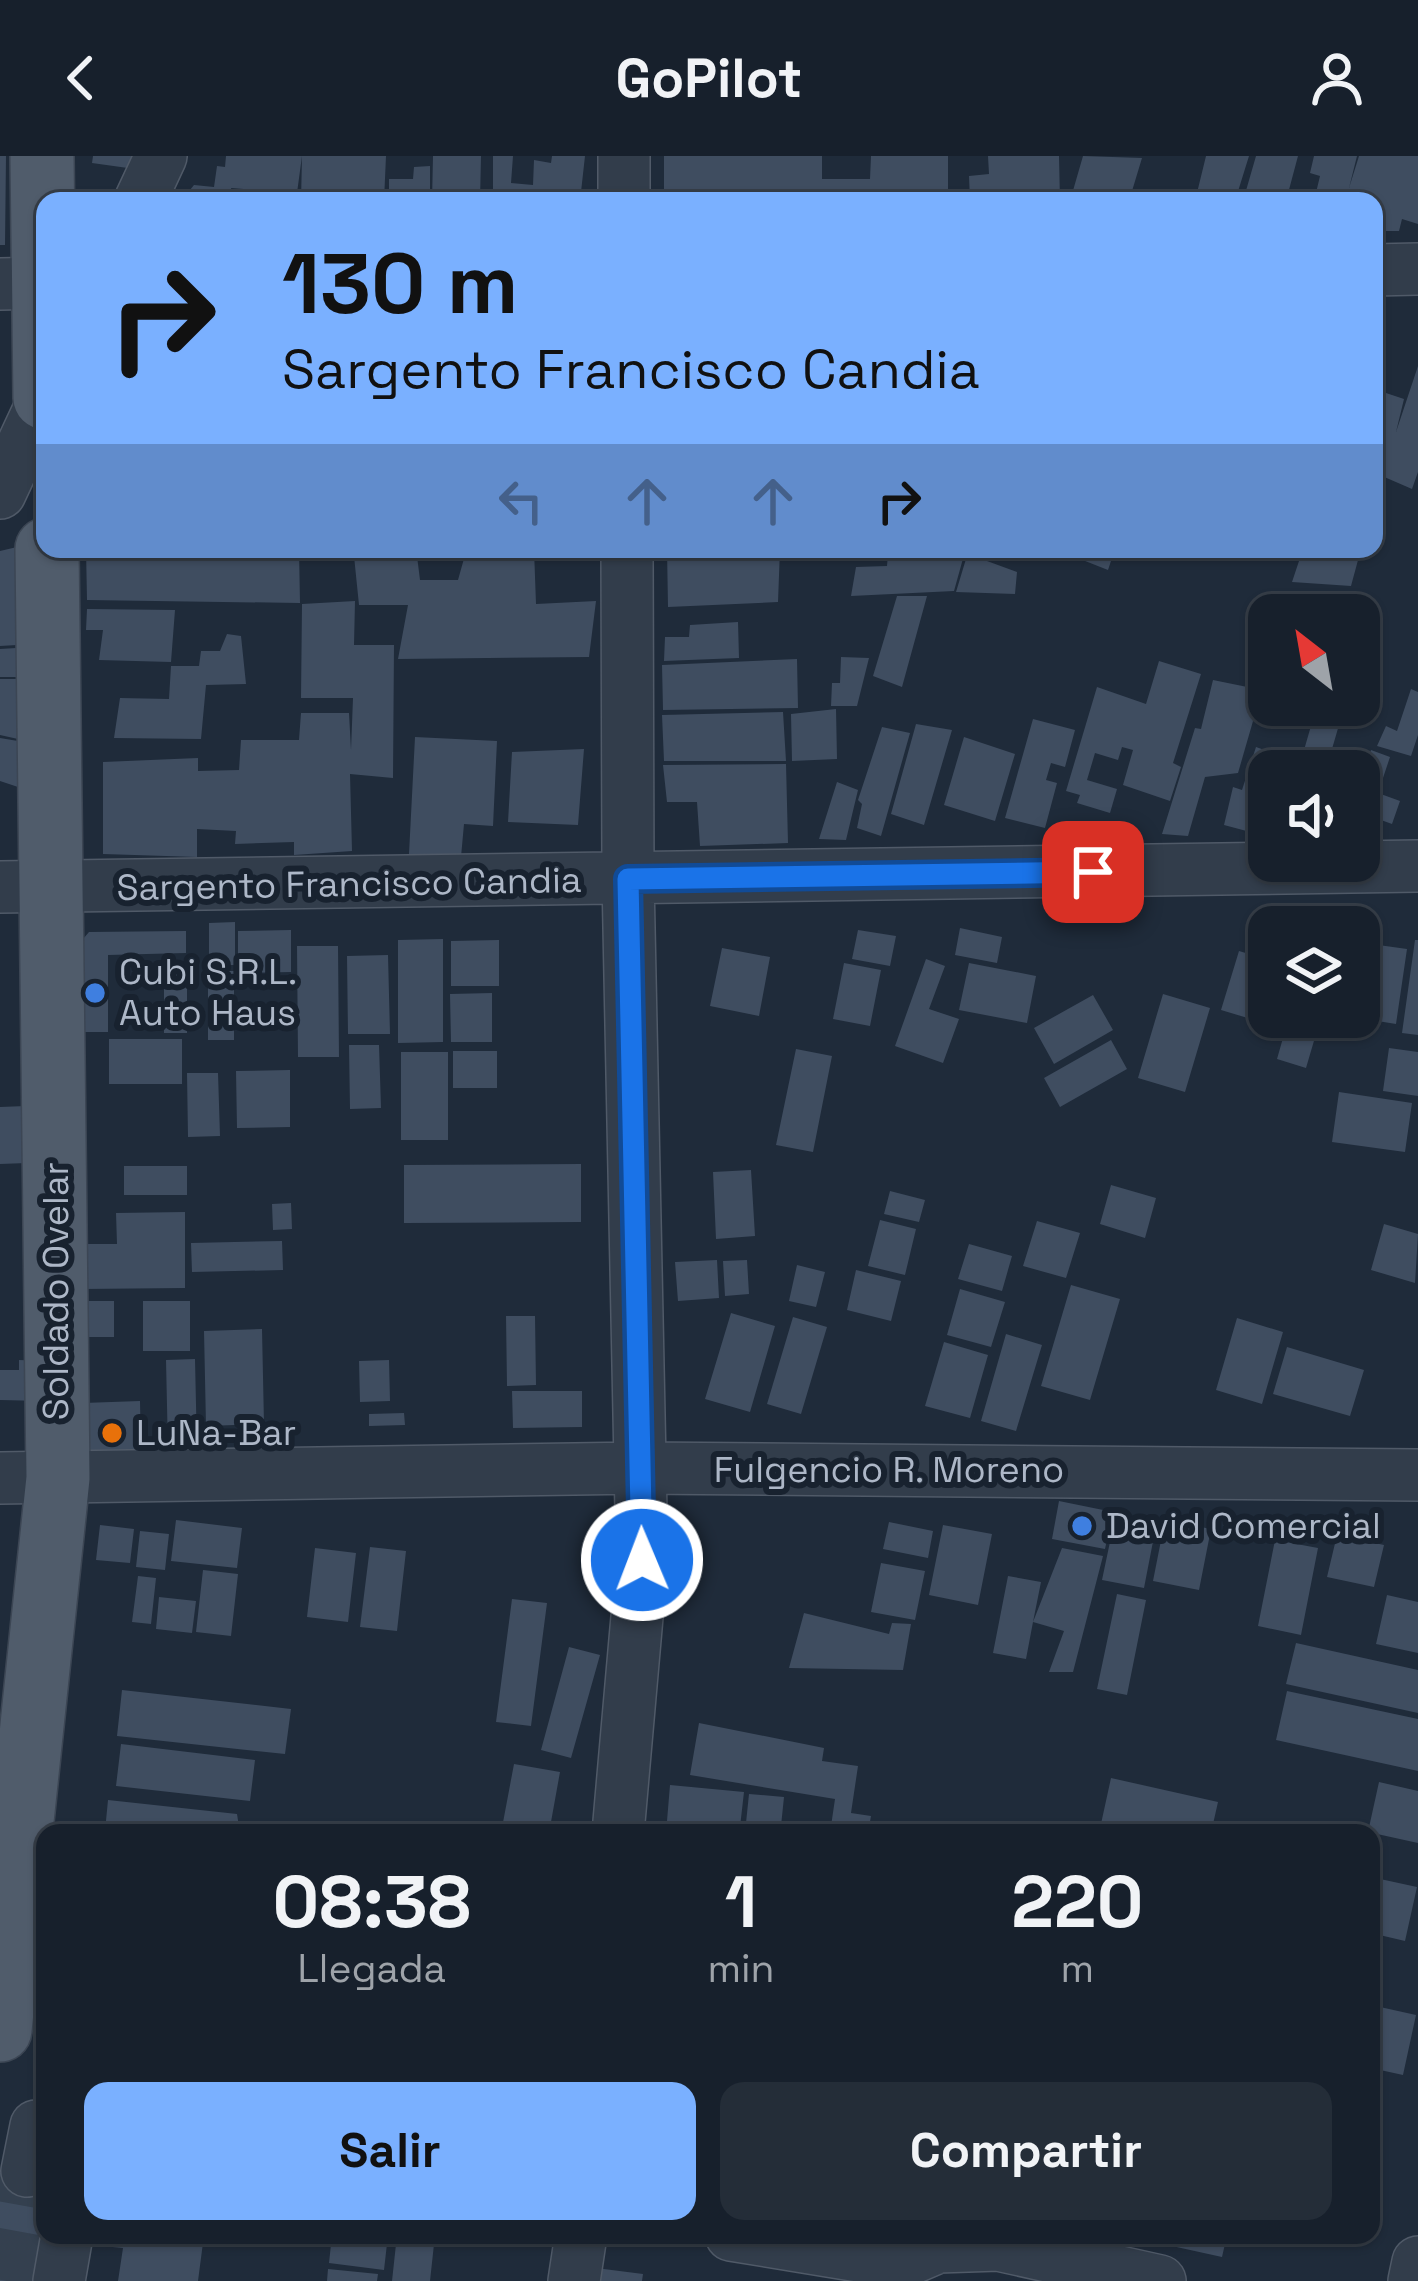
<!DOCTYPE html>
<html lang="es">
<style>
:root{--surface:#17202c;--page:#242d38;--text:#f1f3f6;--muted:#9ea3a9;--line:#363e48;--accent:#7ab0ff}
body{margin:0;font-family:"Space Grotesk",sans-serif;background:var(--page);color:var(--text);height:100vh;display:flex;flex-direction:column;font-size:45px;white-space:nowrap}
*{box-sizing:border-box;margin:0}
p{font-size:39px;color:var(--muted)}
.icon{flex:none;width:66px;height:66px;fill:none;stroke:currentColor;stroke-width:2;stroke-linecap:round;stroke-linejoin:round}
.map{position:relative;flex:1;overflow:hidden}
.side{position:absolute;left:36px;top:1668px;width:1344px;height:420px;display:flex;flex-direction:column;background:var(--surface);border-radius:24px;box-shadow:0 3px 9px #0004,0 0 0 3px var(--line)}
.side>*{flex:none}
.guide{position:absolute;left:36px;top:36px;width:1347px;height:366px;border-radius:24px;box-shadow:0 3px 9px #0004,0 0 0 3px var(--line);background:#7ab0ff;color:#111;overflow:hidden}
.needle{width:78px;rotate:329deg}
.fabs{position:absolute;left:1248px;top:438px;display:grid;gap:24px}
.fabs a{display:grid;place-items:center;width:132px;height:132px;border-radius:24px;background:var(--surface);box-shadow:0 3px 9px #0004,0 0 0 3px var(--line);font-size:60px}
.pin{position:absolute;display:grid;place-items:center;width:102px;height:102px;color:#fff;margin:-51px;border-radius:24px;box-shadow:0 6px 18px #0006}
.me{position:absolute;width:132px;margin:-66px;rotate:359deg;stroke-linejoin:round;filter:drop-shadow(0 0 9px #0008)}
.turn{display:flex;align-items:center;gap:42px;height:252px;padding:0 48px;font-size:54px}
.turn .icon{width:156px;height:156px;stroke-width:2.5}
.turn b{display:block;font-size:84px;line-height:102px}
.lanes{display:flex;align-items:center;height:114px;padding:0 48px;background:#0003;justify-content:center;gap:60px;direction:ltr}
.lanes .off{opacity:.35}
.eta{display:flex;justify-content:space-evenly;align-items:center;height:204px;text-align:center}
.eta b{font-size:72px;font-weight:600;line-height:84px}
.cta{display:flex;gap:24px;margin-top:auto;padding:24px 48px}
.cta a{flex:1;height:138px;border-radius:24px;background:var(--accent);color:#111;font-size:48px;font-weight:600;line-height:138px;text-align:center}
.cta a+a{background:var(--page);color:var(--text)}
header{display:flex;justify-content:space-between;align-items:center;height:156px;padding:0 48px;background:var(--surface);font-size:54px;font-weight:600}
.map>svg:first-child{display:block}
.building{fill:#3f4d60}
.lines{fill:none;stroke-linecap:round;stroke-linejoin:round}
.minor-tunnel{stroke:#34404f;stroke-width:51;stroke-dasharray:51 26;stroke-linecap:butt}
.minor-casing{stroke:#505a68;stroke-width:54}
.major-casing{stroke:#3c4654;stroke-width:66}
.minor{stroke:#323d4b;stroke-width:51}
.major{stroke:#505c6b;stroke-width:63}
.route-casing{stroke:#114b97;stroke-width:30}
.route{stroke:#1a73e8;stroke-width:21}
.shop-dot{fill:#3f7fe0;stroke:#18222f;stroke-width:4.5}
.food-dot{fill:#e8710a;stroke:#18222f;stroke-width:4.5}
.labels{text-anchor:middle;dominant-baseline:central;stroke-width:12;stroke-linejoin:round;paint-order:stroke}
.street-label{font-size:36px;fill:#adb7c7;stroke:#18222f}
.poi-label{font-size:36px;fill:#adb7c7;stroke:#18222f;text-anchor:start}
</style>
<header><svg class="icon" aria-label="back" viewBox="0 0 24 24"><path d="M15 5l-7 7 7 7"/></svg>GoPilot<svg class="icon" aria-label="person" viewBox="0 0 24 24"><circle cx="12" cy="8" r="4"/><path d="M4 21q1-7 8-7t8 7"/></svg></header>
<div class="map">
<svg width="1418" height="2125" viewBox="0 0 1418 2125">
<rect width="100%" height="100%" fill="#1f2b3a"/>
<path class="building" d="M0,0H6L5,89H0Z
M93,0H137L135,13L92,7Z
M226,0H302L297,37L231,32L235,45H181L194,29L214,31L217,10L225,11Z
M302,0H386L384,45H301Z
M433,0H481L480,45H432Z
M493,0H513L511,27L533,29L534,4L551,7L552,0H585L580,45L518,40V45H507V39L493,40Z
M664,0H822V23H870L871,0H948V45H677V33H664Z
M988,0H1059L1060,45H970L969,20L989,18Z
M1083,0L1142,2L1129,45H1070Z
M1206,0H1249L1235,45H1195Z
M1256,0H1298L1286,45H1243Z
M1314,0H1357L1349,32L1359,0H1418V68L1402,63L1399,75H1374V45H1314L1320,20L1310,17Z
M430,10V45H389V23H413L414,11Z
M1418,210V316L1412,333L1382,320L1374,344V233L1404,243L1396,276Z
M17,391V489L0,490V395Z
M86,393H299L300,447L87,444Z
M488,393H534L536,448L596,445L589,501L398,503L408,449H359L354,400H417L420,424H458L465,399L488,397Z
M667,393H780L778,446L668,451Z
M910,393L964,399L954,435L851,440L856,411L887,410L888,398L908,397Z
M969,393H990L987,405L1017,416L1015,438L956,436Z
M1077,393H1115L1108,414L1075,401Z
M1303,393H1361L1351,430L1292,426Z
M897,440H927L902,531L873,520Z
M355,445L354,489H394L393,622L350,618L352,695L294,699V686L235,688L236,675L197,673V701L103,698V606L198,602V615L239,614L241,584H299L301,557H349L351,594L353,542H301L302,448Z
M87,453L175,454L171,506L99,504L103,474H86Z
M738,466L739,502L664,505L665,481H689L690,469Z
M227,478L241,480L246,528L206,529L201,583L114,582L120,542L169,543L171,510H199L201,495H220Z
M16,492L17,521H0V493Z
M841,501L869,502L857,550H831L832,527H840Z
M797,503L798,552L663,554L662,509Z
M1159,505L1201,518L1173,607L1181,611L1170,645L1123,629L1133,594L1122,591L1118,604L1095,597L1087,624L1117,633L1110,657L1077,647L1080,639L1066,635L1097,531L1146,548Z
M0,523H18V583L0,579Z
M1213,524L1262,534L1238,617L1205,621L1188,680L1162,678L1195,572L1201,573Z
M1411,533L1418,536V579L1411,600L1377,590L1386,570L1397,575Z
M1317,549L1344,552L1327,610L1339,615H1298Z
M836,553L837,603L792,605L791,558Z
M783,556L786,605H664L662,559Z
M1033,563L1075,574L1065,611L1051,607L1046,624L1057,627L1045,672L1005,662Z
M916,568L952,574L924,669L891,658Z
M882,571L910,577L881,680L857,672L862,648L858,644Z
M415,581L497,585L493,670L464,668L461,701L409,698Z
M964,581L1015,598L995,665L944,649Z
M0,582L18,585V631L0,625Z
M1256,591L1297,606L1294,615H1269V681L1224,669L1233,631L1242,634Z
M584,593L578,669L508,666L512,596Z
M1371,594L1390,601L1378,637L1400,645L1392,668L1359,656V629Z
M786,608L788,687L700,690L697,646H667L663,609Z
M837,626L858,634L846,684L819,683Z
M235,766V809H209V767Z
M960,772L1002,781L997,807L955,799Z
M291,774V816L238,817V775Z
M858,774L896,780L890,810L852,803Z
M186,775V797L108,799V876H83V783L89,776Z
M443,783V886L398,887V784Z
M499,784V830H451V785Z
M1415,784H1418V879L1402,877Z
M1364,787L1407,793L1396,868L1359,862Z
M297,790H338L339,901H298Z
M722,792L770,801L759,860L710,850Z
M1239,795L1269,804V840L1261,866L1221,854Z
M388,799L390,878H348L347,800Z
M926,803L945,810L929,853L959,863L943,907L895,890Z
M844,807L881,814L870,870L833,863Z
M969,807L1036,820L1027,867L959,854Z
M164,814H187V877H164Z
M208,815H234V884H208Z
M492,837V886H451L450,838Z
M1163,838L1210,852L1185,936L1138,922Z
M1093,839L1113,874L1054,908L1034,872Z
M1289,861H1321L1306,912L1277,903Z
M109,883H182V928H109Z
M1111,884L1127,913L1060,951L1044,922Z
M349,889H379L381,952L350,953Z
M1389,892L1418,896V940L1383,935Z
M796,893L832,900L813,996L776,989Z
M453,895H497V932H453Z
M401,896H448V984H401Z
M290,914V971L237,972L236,915Z
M187,917H218L220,980L188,981Z
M1339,936L1412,947L1405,996L1332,986Z
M26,950L27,1007L0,1008V951Z
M581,1008V1066L404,1067V1009Z
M124,1010H187V1039H124Z
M751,1014L755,1080L716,1083L713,1016Z
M1111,1029L1156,1042L1145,1082L1100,1068Z
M890,1035L925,1044L919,1066L884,1058Z
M291,1047L292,1073L273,1074L272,1048Z
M185,1056V1132L82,1133V1088H117L116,1057Z
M880,1064L916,1073L905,1119L868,1110Z
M1037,1065L1080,1077L1066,1122L1023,1110Z
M1384,1068L1418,1078L1415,1127L1371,1114Z
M282,1085L283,1114L192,1116L191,1087Z
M969,1088L1012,1100L1002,1135L958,1123Z
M717,1104L719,1142L678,1145L675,1106Z
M747,1104L749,1138L725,1140L723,1105Z
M797,1109L825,1116L816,1151L789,1145Z
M856,1114L901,1125L891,1165L847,1154Z
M1071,1129L1120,1143L1090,1244L1041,1230Z
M960,1133L1005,1146L991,1191L947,1179Z
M88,1145H114V1181H88Z
M143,1145H190V1195H143Z
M731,1157L775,1170L750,1256L705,1243Z
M506,1160H535L536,1229L507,1230Z
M793,1161L827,1171L801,1258L767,1248Z
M1237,1162L1283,1176L1262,1248L1216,1234Z
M262,1173L264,1268L206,1270L204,1175Z
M1006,1178L1042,1189L1016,1275L981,1265Z
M944,1186L988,1199L970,1262L925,1250Z
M1287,1191L1364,1214L1350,1260L1273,1238Z
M195,1203L197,1294L168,1295L166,1204Z
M19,1204L44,1205L43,1245L0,1244V1214H19Z
M389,1204L390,1245L360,1246L359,1205Z
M512,1235H582V1271L513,1272Z
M140,1245L141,1296L84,1298L83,1247Z
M404,1257L405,1269L369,1270V1258Z
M1059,1345L1113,1356L1105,1393L1052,1383Z
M1115,1362L1156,1370L1144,1432L1102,1424Z
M176,1364L242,1372L237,1412L171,1405Z
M1165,1364L1211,1373L1199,1434L1153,1425Z
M889,1366L933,1375L928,1402L883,1393Z
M100,1369L134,1373L130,1407L96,1404Z
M943,1369L992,1378L978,1449L929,1439Z
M140,1375L169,1378L165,1414L136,1411Z
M1337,1379L1384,1389L1374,1431L1327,1421Z
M1275,1384L1318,1392L1301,1479L1258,1470Z
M370,1391L406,1395L397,1475L360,1471Z
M315,1392L356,1397L348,1466L307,1461Z
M1062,1392L1103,1400L1073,1516H1049L1064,1475L1033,1466L1026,1503L993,1497L1008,1420L1041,1426L1033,1466Z
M881,1407L925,1415L915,1464L871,1456Z
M203,1414L238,1418L231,1480L196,1476Z
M138,1420L156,1422L151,1468L132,1466Z
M1117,1438L1146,1444L1127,1539L1097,1533Z
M1387,1439L1418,1446V1497L1376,1488Z
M159,1441L196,1445L192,1477L156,1473Z
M512,1443L547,1447L531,1570L496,1566Z
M804,1457L889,1478L892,1467L911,1468L903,1514L789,1512Z
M1296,1487L1418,1514V1557L1286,1528Z
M569,1491L600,1499L571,1602L541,1594Z
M122,1534L291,1553L285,1598L117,1580Z
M1287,1535L1418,1563V1615L1276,1584Z
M699,1567L824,1592L822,1605L858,1610L851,1657L871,1660L868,1677H830L835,1643L690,1619Z
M121,1588L255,1604L250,1645L116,1630Z
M514,1608L560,1616L549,1677H501Z
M1111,1622L1218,1646L1211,1677H1099Z
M1379,1626L1418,1635V1687L1368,1676Z
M670,1629L744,1636L740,1671L667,1665Z
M749,1638L784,1641L781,1670L746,1667Z
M108,1644L237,1658L240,1677L105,1675Z
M1371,1721L1417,1731L1405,1785L1371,1777Z
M1371,1849L1416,1859L1403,1919L1371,1912Z
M45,2014L43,2125H0V2017Z
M82,2079H204L198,2125H118L123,2092L81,2088Z
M332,2079H388L384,2114L329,2107Z
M397,2079H435L430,2125H392Z
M1175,2079H1227L1222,2101L1172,2090Z
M596,2112L643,2118L642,2125H594Z
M328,2113L378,2118L377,2125H327Z"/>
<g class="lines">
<path class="minor-tunnel" d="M7,2125L27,2015"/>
<g class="minor-casing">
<path id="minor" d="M140,45L161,0
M624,45V0
M1374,114L1418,113
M0,128L45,127
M0,337L45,241
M0,731L1418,710
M0,1322L640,1312L1418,1319
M618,1677L642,1404L628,723L627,393
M27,2015L36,1970
M731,2079L901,2107L938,2091L998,2089L1160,2125
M59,2125L67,2079
M574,2125L581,2079
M1414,2125L1418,2106"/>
</g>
<g class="major-casing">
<path id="major" d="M42,0L45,242
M0,1874L58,1322L47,393"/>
</g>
<use href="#minor" class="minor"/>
<use href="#major" class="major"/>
</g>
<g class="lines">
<g class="route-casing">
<path id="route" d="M642,1404L628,723L1093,716"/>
</g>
<use href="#route" class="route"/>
</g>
<g class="shop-dot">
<circle cx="95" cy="837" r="12"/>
<circle cx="1082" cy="1370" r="12"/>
</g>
<circle class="food-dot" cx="112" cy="1277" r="12"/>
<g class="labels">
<g class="street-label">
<text transform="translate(349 728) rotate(-1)">Sargento Francisco Candia</text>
<text transform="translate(56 1135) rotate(-90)">Soldado Ovelar</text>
<text x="889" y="1314">Fulgencio R. Moreno</text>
</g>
<g class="poi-label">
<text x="119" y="816">Cubi S.R.L.<tspan x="119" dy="41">Auto Haus</tspan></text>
<text x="136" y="1277">LuNa-Bar</text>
<text x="1106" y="1370">David Comercial</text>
</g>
</g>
</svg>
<div class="fabs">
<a><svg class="needle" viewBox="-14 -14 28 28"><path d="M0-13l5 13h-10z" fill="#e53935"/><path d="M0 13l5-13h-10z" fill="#9ea3a9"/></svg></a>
<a><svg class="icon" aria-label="sound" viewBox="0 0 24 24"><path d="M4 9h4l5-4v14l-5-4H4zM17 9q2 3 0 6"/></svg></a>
<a><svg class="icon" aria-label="layers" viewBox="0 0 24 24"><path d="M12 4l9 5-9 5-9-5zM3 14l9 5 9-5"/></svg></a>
</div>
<div class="pin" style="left:1093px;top:716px;background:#d93025"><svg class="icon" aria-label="arrive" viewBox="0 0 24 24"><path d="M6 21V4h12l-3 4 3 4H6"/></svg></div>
<svg class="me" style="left:642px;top:1404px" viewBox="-20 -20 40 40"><circle r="17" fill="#1a73e8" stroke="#fff" stroke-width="3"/><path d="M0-11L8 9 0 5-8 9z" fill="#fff"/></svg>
<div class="guide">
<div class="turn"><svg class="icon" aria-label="right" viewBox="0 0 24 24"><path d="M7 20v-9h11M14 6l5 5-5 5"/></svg><div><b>130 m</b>Sargento Francisco Candia</div></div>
<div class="lanes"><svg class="icon off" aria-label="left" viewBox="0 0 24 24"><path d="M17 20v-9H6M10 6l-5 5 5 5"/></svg><svg class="icon off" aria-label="ahead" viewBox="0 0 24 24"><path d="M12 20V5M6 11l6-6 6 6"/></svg><svg class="icon off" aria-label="ahead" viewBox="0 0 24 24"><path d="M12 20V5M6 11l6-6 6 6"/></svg><svg class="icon" aria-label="right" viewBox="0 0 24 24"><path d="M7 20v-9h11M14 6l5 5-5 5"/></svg></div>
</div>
<section class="side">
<div class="eta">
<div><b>08:38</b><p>Llegada</p></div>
<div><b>1</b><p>min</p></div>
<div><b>220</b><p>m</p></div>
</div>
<div class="cta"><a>Salir</a><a>Compartir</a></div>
</section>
</div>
